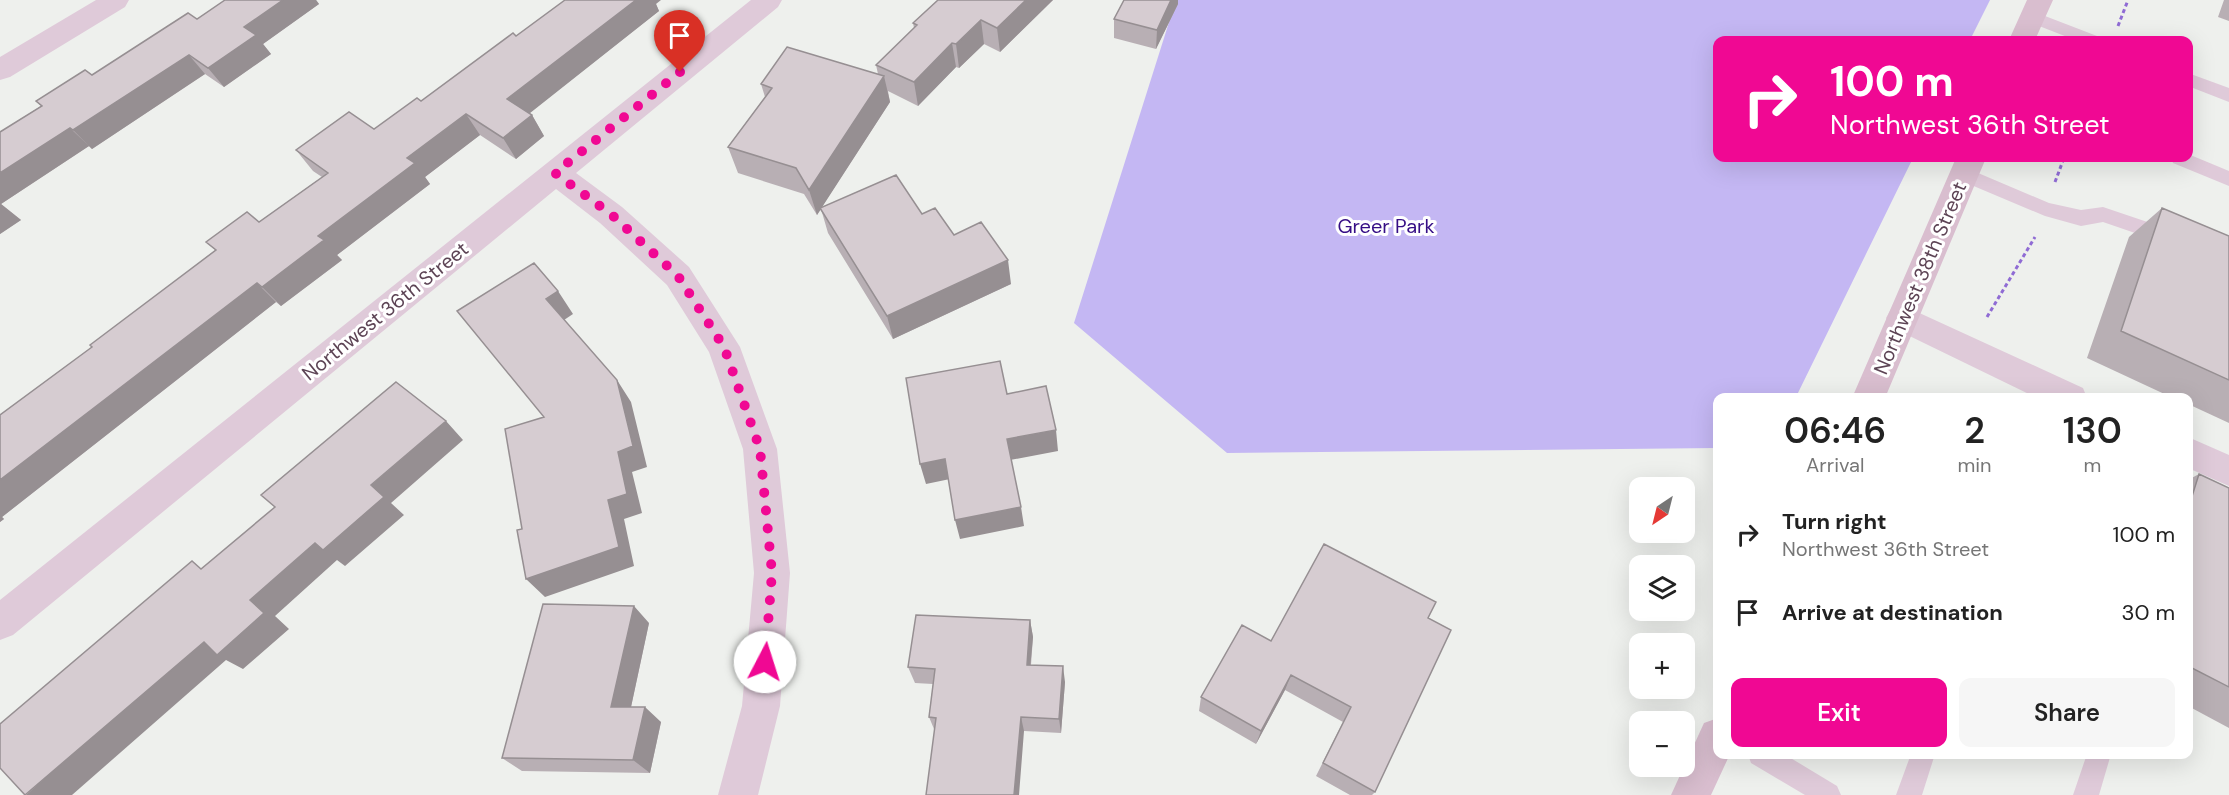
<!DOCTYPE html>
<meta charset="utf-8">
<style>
:root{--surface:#fff;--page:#f6f6f6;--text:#222;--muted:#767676;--accent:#f00893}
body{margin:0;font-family:"DM Sans",sans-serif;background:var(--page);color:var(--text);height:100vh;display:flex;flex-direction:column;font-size:22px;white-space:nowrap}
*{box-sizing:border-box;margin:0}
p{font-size:20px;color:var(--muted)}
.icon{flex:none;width:33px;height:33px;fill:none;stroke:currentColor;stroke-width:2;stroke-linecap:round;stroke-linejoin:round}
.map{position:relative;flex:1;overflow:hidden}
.details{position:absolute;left:1713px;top:393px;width:480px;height:366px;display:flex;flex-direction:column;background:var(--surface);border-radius:12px;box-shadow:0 6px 24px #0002}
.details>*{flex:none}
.banner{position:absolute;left:1713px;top:36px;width:480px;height:126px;border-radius:12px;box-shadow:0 6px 24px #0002;background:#f00893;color:#fff;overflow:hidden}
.needle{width:39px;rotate:215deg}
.buttons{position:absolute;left:1629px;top:477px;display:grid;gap:12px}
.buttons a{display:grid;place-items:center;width:66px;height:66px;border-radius:12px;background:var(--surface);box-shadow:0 6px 24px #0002;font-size:30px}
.pin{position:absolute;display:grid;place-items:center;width:51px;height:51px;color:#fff;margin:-62px -26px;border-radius:50% 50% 50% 0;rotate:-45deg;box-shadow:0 0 6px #0007}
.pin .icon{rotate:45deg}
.me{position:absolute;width:66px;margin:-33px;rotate:5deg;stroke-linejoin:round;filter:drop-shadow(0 0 4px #0008)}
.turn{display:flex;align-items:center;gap:21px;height:126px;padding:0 18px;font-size:27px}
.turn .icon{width:78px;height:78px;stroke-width:2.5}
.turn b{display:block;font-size:42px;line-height:51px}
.eta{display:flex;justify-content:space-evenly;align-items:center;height:102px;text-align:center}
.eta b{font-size:36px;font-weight:600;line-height:42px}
.cta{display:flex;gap:12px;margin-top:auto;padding:12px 18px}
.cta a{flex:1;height:69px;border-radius:12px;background:var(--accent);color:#fff;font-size:24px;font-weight:600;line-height:69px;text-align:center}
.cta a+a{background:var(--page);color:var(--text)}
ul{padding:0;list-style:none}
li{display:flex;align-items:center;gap:18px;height:78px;padding:0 18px}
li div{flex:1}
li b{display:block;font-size:22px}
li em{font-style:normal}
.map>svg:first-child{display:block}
.green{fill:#c4b7f3}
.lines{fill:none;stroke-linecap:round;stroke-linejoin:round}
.path{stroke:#8f6bd4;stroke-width:3;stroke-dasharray:4 3;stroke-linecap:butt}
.lane{fill:#dfcad9;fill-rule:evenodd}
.street{fill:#dfcad9;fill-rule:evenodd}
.secondary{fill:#d9becf;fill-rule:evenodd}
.wall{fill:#b8afb4}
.shaded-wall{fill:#968f92}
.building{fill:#d6ccd1;stroke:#968f92;stroke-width:1.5}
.route{stroke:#f00893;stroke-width:10;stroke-dasharray:0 18}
.labels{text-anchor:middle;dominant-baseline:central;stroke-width:6;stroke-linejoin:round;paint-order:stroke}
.park-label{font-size:20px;fill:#360e85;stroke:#fff}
.street-label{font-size:20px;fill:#5d4455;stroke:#fff}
</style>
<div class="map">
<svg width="2229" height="795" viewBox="0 0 2229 795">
<rect width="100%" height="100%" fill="#eef0ed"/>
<path class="green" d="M1176,0H1990L1970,40H1718V158H1913L1796,397L1718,398L1717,448L1227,453L1074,323Z"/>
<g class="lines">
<path class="path" d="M2118,26L2128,0
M2055,182L2064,158
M1987,317L2035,237"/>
<path class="lane" d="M2032,11L2097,36L2100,40H2075L2026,21L2023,17L2026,13Z
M2188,73L2229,88V102L2188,86Z
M2188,154L2229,171V186L2173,163L2171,158H2188Z
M1964,167L2049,203L2081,210L2103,207L2174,231L2177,236L2174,241L2167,244L2103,222L2081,226L2045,216L1957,179L1955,174L1957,169Z
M1748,754H1784L1837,786L1841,795H1805L1751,763Z
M1911,754H1935L1922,795H1896Z
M2087,754H2111L2099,795H2073Z"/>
<path class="street" d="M96,0H129L125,7L10,77L0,80V57Z
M751,0H782L778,7L576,173L622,207L689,267L740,347L777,449L790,573L780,706L758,795H718L742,706L754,573L743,449L709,352L667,285L600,223L556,189L13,635L0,640V600Z
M1902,305L2083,388L2087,398H2037L1891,327L1886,318L1891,309Z
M2188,437L2229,455V486L2188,468Z"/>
<path class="secondary" d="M2027,0H2053L2035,40H2009Z
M1956,158H1986L1885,398H1852Z
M1718,718V754H1730L1711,795H1671L1704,723Z"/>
</g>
<path class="wall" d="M225,0H316L319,4L263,44L271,54L224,87L205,74L92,149L89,146L1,204L21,220L0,234V132L41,106L36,101L92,75L197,19Z
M938,0H1053L1000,52L984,44L959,68L956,67L918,106L888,91L890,102L821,208L922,214L954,235L1011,284L893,339L828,233L821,209L817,215L804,194L738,173L728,147L765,97L761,84L878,74L876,65L914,28L913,23Z
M1124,0H1178V4L1156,49L1114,38V19Z
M2224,0H2229V21L2218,17Z
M656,4L659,11L529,113L532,115L544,136L516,159L480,135L425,177L430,184L337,255L342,260L281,306L276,302L2,517L4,519L0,522V415L92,347L215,250L206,242L259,222L322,177L313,171L296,150L374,129L421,101L516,36Z
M2162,208L2229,236V423L2188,404V398H2173L2087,358L2129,237Z
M2199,474L2229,488V728L2188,706V480Z
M1428,618L1375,792L1372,795H1350L1316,776L1343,722L1285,690L1256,744L1199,711L1201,697L1271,641Z
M1030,620L1033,637L1031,665L1065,682L1061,733L1024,731L934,729L929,717L933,684L915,683L908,667Z
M649,623L631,707L661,722L650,773L522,771L502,758Z"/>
<path class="shaded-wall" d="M283,0H316L319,4L263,44L271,54L224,87L208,68L244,27Z
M636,0H661L656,4L659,11L520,121L507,99Z
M1026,0H1053L1000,52L997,28Z
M1171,0H1178V4L1156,49L1157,30Z
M981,20L984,44L959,68L956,44Z
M952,43L956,67L918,106L914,82Z
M189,55L205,74L92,149L73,130Z
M884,76L890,102L817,215L809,190Z
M466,114L480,135L425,177L430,184L337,255L342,260L281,306L262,287L318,236L407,158Z
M532,115L544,136L516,159L503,138Z
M70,128L89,146L1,204L21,220L0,234V173Z
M1008,260L1011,284L893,339L887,316Z
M257,283L276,302L2,517L4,519L0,522V480Z
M558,291L573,314L561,322L546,299Z
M617,380L631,402L647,467L632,472L642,513L624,519L634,566L545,597L526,579L608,500L618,452Z
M446,421L463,440L391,503L404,515L345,566L337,560L275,616L289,629L243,669L226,660L72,795H26L371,485Z
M1056,430L1058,451L1010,460L1007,439Z
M945,459L950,479L926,484L920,464Z
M1021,507L1024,526L960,539L955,520Z
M634,606L649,623L628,721L611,707Z
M1030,620L1033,637L1029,680L1027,665Z
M1063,666L1065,682L1061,733L1059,719Z
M1291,675L1285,690L1256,744L1261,731Z
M645,707L661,722L650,773L633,760Z
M1021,717L1024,731L1019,795H1014Z"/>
<path class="building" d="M225,0H283L244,27L256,35L208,68L189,55L73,130L70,128L0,173V132L42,106L36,101L85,70L92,75L188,13L197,19Z
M565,0H636L507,99L532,115L503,138L466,114L407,158L415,163L318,236L324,240L262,287L257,283L0,480V415L92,347L90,345L216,250L206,242L247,212L259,222L328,173L296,150L349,112L374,129L417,98L421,101L513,33L516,36Z
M938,0H1026L997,28L981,20L956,44L952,43L914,82L876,65L917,25L913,23Z
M1124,0H1171L1157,30L1114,19Z
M787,47L884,76L809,190L796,168L728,147L772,88L761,84Z
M896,175L922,214L935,208L954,235L981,222L1008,260L887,316L820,208Z
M2162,208L2229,236V380L2121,331Z
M534,263L558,291L546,299L617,380L633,446L618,452L627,494L608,500L619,547L526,579L517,530L522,529L505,429L544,417L457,311Z
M1000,361L1007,394L1046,386L1056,430L1007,439L1021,507L955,520L945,459L920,464L906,378Z
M396,382L446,421L371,485L384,497L323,550L315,543L250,600L264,613L217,655L204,642L25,795L0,768V724L192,561L201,569L275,507L261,495Z
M2199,474L2229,488V687L2188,666V509Z
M1324,544L1436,602L1428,618L1451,630L1375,792L1323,763L1351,707L1291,675L1261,731L1201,697L1242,625L1271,641Z
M543,604L634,606L611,707H645L633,760L502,758Z
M916,615L1030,620L1027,665L1063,666L1059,719L1021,717L1014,795H926L936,718L929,717L935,669L908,667Z"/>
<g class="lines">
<path class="route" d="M680,72L555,173L612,215L678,276L724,347L760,449L772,573L765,662"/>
</g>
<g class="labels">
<g class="park-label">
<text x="1386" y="226">Greer Park</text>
</g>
<g class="street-label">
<text transform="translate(1920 278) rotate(-67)">Northwest 38th Street</text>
<text transform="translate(385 311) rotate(-39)">Northwest 36th Street</text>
</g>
</g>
</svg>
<div class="buttons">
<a><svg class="needle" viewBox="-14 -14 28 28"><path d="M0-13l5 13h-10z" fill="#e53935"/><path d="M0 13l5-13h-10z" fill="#767676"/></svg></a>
<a><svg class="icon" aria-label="layers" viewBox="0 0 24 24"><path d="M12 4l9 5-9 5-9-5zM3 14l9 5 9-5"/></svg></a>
<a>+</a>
<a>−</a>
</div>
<div class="pin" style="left:680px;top:72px;background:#d93025"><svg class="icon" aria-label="arrive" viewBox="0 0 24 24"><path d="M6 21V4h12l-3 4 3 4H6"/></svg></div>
<svg class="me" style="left:765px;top:662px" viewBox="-20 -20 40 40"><circle r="19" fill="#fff"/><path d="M0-13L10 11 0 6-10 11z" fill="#f00893"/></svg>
<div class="banner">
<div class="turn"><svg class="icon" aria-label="right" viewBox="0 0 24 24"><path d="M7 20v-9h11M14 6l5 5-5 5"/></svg><div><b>100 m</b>Northwest 36th Street</div></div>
</div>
<section class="details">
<div class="eta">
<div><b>06:46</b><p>Arrival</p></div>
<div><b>2</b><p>min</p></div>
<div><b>130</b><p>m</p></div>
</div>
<ul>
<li><svg class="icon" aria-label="right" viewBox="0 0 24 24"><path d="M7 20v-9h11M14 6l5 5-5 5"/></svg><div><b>Turn right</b><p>Northwest 36th Street</p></div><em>100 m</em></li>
<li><svg class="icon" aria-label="arrive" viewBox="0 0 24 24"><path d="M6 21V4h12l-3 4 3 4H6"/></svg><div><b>Arrive at destination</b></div><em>30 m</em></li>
</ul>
<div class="cta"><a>Exit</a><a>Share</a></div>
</section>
</div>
